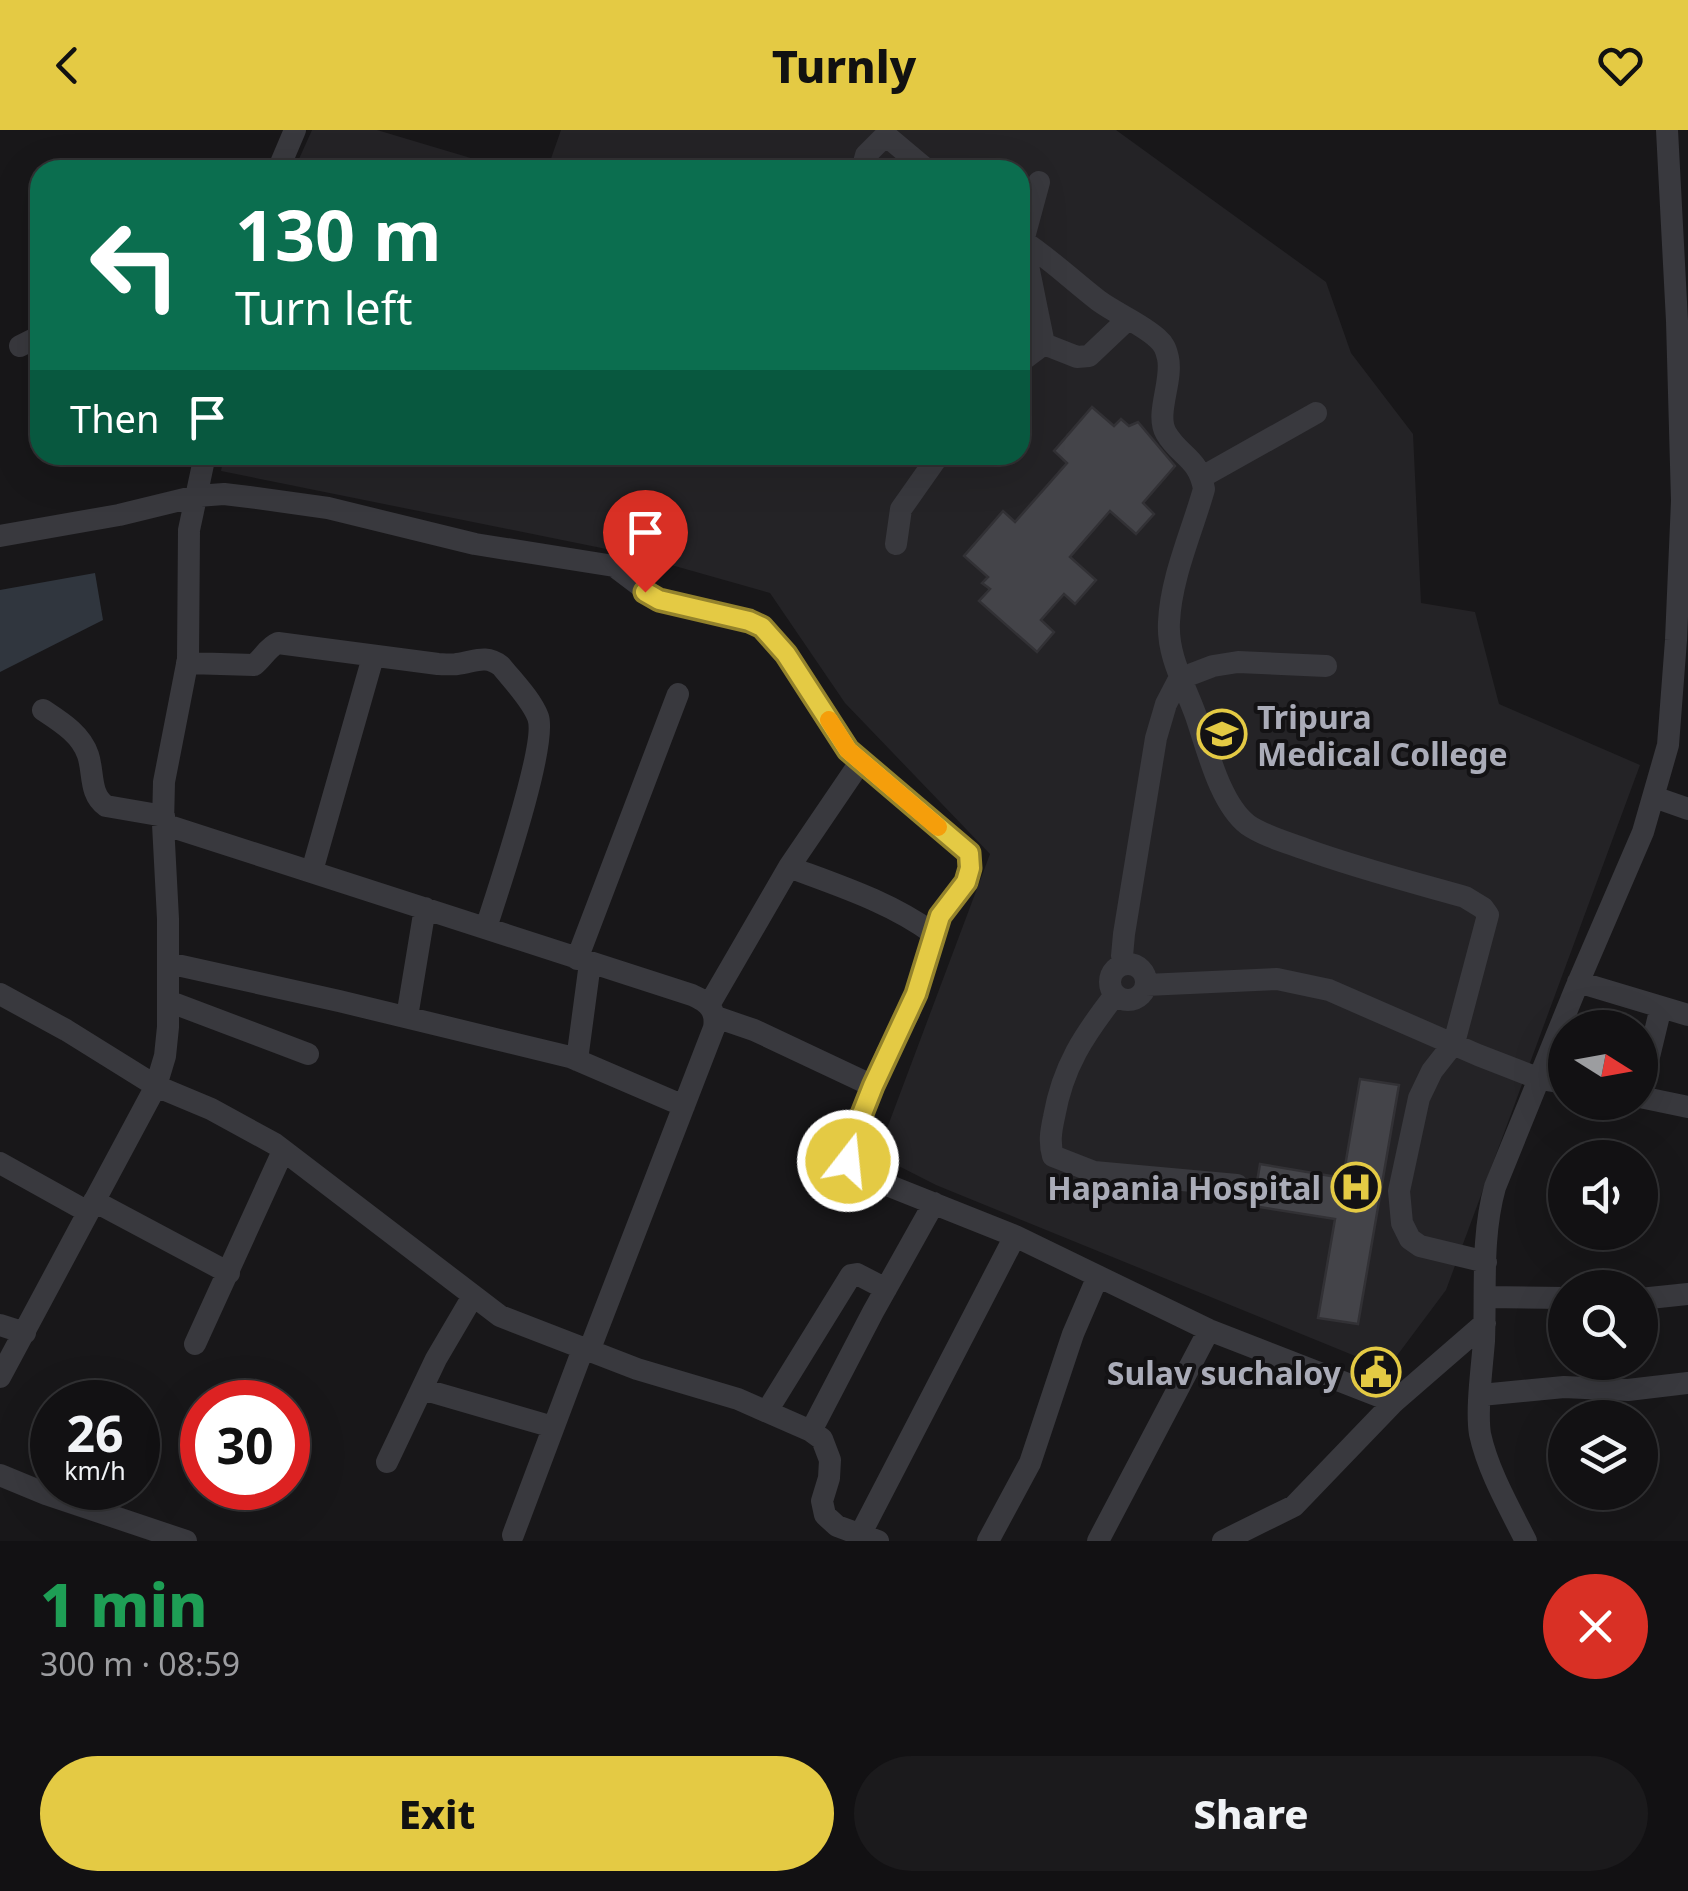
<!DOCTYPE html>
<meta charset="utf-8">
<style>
:root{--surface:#121113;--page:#1b1a1c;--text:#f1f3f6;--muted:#9c9da0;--line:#313133;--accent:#e4ca44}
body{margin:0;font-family:"Noto Sans",sans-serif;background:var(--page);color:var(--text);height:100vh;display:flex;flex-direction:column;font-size:38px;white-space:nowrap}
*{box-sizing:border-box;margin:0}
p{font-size:32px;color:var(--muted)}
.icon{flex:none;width:55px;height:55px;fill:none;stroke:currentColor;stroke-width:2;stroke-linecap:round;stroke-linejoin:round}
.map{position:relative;height:1411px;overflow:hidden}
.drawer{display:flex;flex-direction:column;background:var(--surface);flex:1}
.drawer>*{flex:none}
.top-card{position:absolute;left:30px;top:30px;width:1000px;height:305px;border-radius:30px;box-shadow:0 10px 40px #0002,0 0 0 2px var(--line);background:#0b6e4f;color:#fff;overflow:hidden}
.needle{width:65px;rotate:101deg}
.fabs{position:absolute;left:1548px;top:880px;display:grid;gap:20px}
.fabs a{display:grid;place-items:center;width:110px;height:110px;border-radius:50%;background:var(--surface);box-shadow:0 10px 40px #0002,0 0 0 2px var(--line);font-size:50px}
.speed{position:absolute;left:30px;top:1250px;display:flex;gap:20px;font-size:50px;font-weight:700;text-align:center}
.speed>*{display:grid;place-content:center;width:130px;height:130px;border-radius:50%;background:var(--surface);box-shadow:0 10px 40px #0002,0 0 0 2px var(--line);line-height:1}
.speed small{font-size:25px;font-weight:400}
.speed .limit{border:15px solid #d22;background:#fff;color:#111}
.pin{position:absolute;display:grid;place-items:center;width:85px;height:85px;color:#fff;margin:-102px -42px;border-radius:50% 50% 50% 0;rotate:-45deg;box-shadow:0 0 10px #0007}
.pin .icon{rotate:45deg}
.me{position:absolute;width:110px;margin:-55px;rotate:16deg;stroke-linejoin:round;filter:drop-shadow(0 0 8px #0008)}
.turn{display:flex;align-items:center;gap:35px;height:210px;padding:0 40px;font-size:45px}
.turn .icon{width:130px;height:130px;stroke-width:2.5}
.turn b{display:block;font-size:70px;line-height:85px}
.then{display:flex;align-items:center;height:95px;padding:0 40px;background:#0003;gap:20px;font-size:38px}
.round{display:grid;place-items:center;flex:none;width:105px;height:105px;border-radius:52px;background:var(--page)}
.overview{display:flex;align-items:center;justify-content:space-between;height:170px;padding:0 40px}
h1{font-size:60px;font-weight:800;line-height:75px;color:#1e9e55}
.button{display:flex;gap:20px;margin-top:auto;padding:20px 40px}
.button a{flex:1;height:115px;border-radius:60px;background:var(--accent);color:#111;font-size:40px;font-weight:800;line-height:115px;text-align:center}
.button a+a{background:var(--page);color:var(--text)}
header{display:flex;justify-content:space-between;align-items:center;height:130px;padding:0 40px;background:var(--accent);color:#111;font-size:45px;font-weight:800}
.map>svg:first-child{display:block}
.built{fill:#242326}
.water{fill:#30363e}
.building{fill:#444449;stroke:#323135;stroke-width:2.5}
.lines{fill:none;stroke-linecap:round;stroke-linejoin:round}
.minor{stroke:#39393e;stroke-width:22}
.route-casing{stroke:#94832c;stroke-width:25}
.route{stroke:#e4ca44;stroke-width:18}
.slow{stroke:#f59e0b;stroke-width:18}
.labels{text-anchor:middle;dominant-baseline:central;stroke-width:8;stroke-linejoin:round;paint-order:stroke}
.poi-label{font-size:32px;font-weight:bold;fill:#aaacb8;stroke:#131214;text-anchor:end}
</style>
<header><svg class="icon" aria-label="back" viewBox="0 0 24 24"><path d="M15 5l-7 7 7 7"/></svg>Turnly<svg class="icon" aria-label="heart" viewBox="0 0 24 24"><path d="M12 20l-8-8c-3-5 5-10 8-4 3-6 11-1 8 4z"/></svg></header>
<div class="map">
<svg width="1688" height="1411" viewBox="0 0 1688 1411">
<rect width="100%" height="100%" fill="#181719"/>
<path class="built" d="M312,0H377L511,40H294Z
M561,0H1116L1326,152L1351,223L1413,304L1421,473L1475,482L1499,574L1640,635L1446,1160L1387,1239L936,1055L877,1025L990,724L845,573L770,463L636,425L221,341L224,325H1020V40H547Z"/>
<path class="water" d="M95,443L103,490L0,542V460Z"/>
<path class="building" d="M1092,277L1114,296L1121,289L1129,296L1138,292L1175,336L1143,373L1154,384L1136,404L1110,381L1070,427L1096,450L1075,474L1064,464L1041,490L1054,502L1037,522L979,471L990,459L982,453L988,447L964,426L1003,381L1015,392L1067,333L1054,321Z
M1360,949L1399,955L1358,1194L1318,1188L1335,1089L1253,1076L1260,1034L1343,1048Z"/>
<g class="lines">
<path class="minor" d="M278,40L295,0
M862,40L866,25L882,9L889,8L927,40
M1039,52L1023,111L1044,214
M1020,109C1048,127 1072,150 1099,171C1117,184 1140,193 1157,208C1164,214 1166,219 1168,228C1173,251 1155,284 1166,303C1179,326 1199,328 1204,359C1192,402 1171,447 1169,492C1167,526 1185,555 1196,586C1207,618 1220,674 1248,695C1264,706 1286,712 1305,719C1357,738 1412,752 1465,767L1483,778L1488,785L1454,913L1432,941L1419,968L1399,1061L1402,1093L1410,1109L1420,1116L1486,1132
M20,216L40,206
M1020,232L1044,214L1077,227L1089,226L1128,189
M1202,347L1316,283
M0,406L119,385L197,366L224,364L249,367L328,378L475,414L614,436L659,470L749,491L762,497L786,524L849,620L969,723L970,738L966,752L940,786L909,883L887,923L854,1004L848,1023L852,1041L1015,1106L1209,1200L1394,1272
M896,414L901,379L939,325
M187,533L254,535C263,528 268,517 278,513L438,534C441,534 454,535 457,534C475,532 485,524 501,536C513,551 531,569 538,587C548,614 497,763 486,798
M43,580C61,592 81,604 88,625C94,643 89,664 106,676L164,686
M1654,667L1688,679
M163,694L692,865C708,872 717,880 714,898L589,1221
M789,737C840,756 890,772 934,804
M312,741L373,527
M577,829L678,564
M168,833L339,871L570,927L684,976
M1110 852a18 18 0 1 1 36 0a18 18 0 1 1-36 0Z
M1126,834L1122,826L1124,804L1156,608L1166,574L1179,549L1213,536L1238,532L1326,536
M1578,852L1688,885
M1146,855L1277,849L1329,860L1478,925L1540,949L1565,953
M0,864L66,900L156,956L211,979L275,1014L500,1186L637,1239L738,1269L811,1301L822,1309L830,1330L829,1348L822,1371L825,1385L837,1396L878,1411
M1115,865C1084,905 1063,936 1054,987C1051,1001 1049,1012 1053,1026L1094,1042L1237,1055
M168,871L308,924
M709,875L789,737L861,631
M407,887L425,778
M716,887L754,900L873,956
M577,930L590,833
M1640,964L1661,877
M1640,967L1688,977
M0,1033L88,1082
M94,1071L229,1143
M1485,1167L1565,1168
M1640,1169L1688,1164
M0,1195L25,1203
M195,1214L283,1021
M0,1247L156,956L165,926L168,897V789L163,694L164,652L188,529L189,400L205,325
M422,1259L553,1297
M1481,1265L1564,1257L1628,1260L1688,1253
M767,1281L851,1145L857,1144L886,1159
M811,1301L873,1182L934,1073
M387,1332L436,1229L473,1166
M0,1345L46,1364L186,1411
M513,1405L583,1219
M860,1405L1015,1106
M988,1411L1030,1333L1073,1204L1098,1146
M1098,1411L1209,1200
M1223,1411L1294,1376L1394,1272L1485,1193
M1526,1411C1509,1377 1488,1341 1480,1304C1476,1279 1482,1238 1484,1211C1486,1160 1481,1107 1495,1057L1575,860L1643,702L1668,615L1676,510L1682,371L1677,191L1667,0"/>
</g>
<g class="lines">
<g class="route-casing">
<path id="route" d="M645,462L659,470L749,491L762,497L786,524L848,620L969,723L970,738L966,752L940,786L916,864L873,956L854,1004L848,1022V1031"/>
</g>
<use href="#route" class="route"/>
<path class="slow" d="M829,590L848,620L938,697"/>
</g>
<defs>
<g id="university-ring" transform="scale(2.5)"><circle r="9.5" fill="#131214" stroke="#e4ca44" stroke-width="1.5"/><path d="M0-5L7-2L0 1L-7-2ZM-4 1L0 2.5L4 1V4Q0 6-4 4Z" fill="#e4ca44"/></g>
<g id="hospital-ring" transform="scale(2.5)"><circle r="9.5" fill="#131214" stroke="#e4ca44" stroke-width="1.5"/><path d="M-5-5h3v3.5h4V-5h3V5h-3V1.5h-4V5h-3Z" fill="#e4ca44"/></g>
<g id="civic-ring" transform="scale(2.5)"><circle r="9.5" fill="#131214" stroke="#e4ca44" stroke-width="1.5"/><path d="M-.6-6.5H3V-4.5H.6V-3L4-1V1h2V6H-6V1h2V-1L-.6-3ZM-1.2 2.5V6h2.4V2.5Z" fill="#e4ca44"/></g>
</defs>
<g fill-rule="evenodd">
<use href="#university-ring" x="1222" y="604"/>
<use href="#hospital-ring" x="1356" y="1057"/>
<use href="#civic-ring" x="1376" y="1242"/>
</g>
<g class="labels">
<g class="poi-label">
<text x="1257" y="586" text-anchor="start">Tripura<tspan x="1257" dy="37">Medical College</tspan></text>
<text x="1321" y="1057">Hapania Hospital</text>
<text x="1341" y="1242">Sulav suchaloy</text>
</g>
</g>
</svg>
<div class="fabs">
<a><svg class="needle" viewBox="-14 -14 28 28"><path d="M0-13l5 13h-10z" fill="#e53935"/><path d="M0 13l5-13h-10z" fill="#9c9da0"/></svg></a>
<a><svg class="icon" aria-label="sound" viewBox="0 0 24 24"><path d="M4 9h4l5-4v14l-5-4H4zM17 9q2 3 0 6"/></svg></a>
<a><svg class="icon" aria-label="search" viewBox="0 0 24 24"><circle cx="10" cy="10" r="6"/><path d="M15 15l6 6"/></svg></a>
<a><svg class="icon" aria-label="layers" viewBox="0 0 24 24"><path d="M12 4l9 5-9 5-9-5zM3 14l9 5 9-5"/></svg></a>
</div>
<div class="speed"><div>26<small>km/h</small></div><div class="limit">30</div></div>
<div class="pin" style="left:645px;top:462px;background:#d93025"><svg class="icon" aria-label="arrive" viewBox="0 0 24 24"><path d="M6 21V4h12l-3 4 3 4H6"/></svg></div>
<svg class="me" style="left:848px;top:1031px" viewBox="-20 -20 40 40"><circle r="17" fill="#e4ca44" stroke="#fff" stroke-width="3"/><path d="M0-11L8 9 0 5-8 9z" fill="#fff"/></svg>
<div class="top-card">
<div class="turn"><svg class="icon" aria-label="left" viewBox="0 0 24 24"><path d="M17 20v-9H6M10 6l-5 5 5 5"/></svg><div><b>130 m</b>Turn left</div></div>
<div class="then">Then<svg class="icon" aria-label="arrive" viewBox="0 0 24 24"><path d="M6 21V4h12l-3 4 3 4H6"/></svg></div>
</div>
</div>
<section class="drawer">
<div class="overview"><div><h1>1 min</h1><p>300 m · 08:59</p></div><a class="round" style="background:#d93025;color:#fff"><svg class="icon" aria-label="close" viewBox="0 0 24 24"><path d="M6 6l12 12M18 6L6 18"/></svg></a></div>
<div class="button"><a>Exit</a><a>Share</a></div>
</section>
